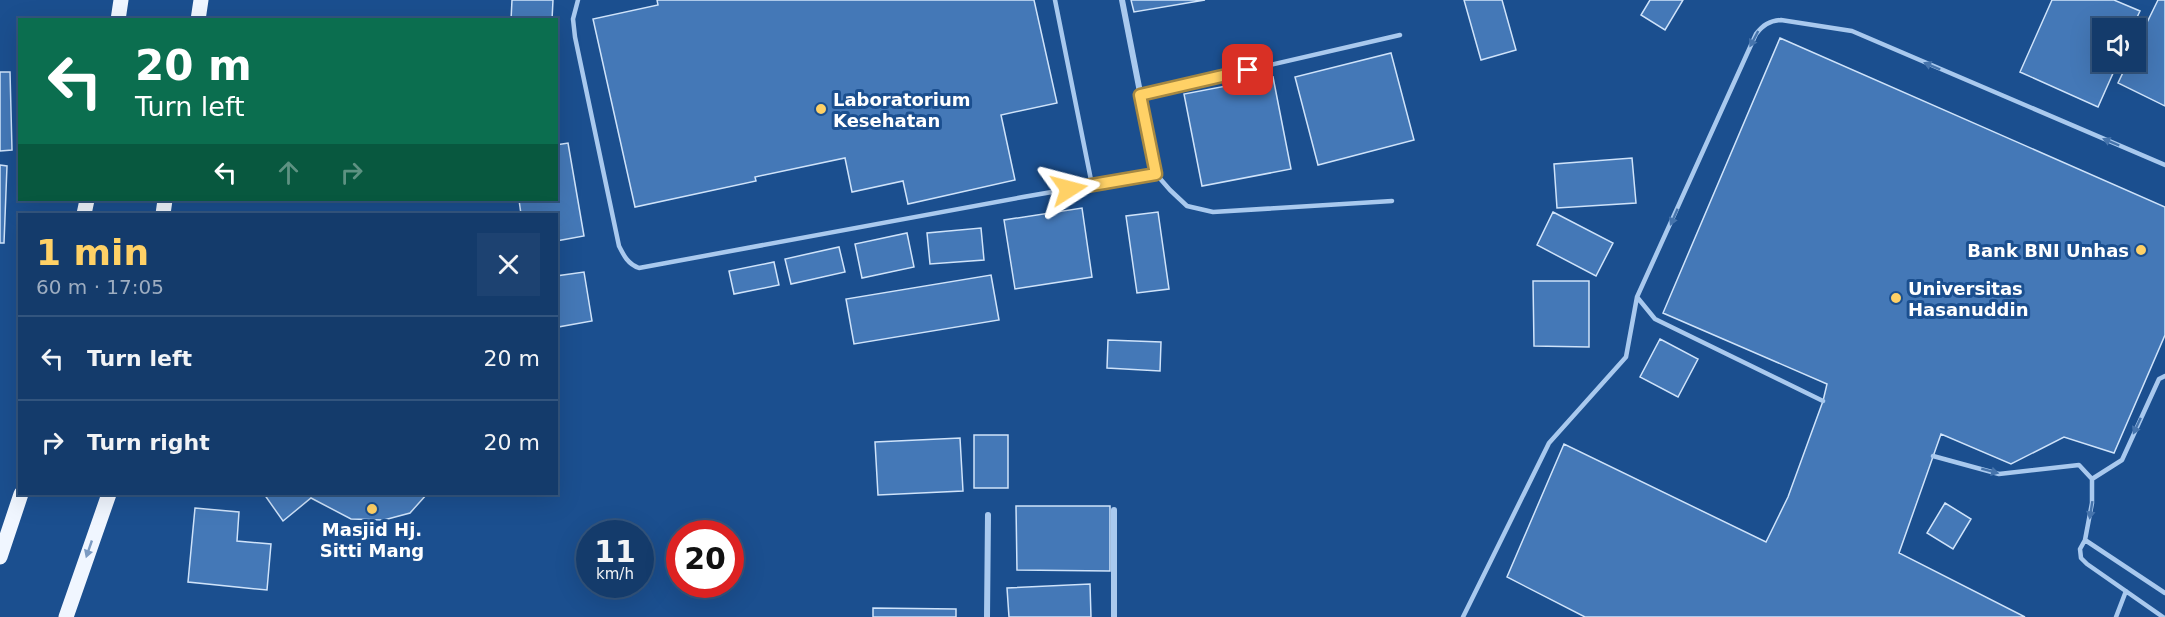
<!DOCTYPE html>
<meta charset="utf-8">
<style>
:root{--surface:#143b6b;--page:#1d4271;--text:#f1f3f6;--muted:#9dadc1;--line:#33557e;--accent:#ffd166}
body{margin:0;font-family:"DejaVu Sans",sans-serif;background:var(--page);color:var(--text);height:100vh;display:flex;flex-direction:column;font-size:22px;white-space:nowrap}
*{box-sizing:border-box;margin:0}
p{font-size:20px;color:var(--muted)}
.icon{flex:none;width:33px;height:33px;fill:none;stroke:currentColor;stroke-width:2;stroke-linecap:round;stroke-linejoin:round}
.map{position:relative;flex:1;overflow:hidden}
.panel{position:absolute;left:18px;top:213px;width:540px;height:282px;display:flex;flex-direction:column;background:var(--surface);border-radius:0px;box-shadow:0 6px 24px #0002,0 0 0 2px var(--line)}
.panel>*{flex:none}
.hud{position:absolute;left:18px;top:18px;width:540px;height:183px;border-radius:0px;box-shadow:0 6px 24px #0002,0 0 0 2px var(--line);background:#0b6e4f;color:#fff;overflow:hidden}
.fabs{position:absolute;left:2092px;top:18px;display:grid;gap:12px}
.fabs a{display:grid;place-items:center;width:54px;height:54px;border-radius:0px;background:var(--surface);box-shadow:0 6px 24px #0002,0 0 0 2px var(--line);font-size:30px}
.speed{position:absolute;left:576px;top:520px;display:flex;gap:12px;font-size:30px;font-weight:700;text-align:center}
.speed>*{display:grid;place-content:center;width:78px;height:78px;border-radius:50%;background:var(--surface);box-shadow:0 6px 24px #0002,0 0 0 2px var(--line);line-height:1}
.speed small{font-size:15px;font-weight:400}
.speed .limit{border:9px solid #d22;background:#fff;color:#111}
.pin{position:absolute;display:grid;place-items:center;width:51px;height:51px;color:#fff;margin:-26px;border-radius:12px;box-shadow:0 3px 9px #0006}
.me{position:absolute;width:66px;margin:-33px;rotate:81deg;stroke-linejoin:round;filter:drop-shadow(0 0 4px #0008)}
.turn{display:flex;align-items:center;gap:21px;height:126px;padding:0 18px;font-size:27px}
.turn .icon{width:78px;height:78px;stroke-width:2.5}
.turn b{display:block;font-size:42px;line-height:51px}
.lanes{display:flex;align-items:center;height:57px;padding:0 18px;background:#0003;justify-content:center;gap:30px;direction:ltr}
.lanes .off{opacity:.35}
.round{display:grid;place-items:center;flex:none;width:63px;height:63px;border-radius:0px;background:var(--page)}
.overview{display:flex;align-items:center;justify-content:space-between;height:102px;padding:0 18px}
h1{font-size:36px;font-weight:800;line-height:45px;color:var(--accent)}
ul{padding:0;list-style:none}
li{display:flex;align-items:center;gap:18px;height:84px;padding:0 18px;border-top:2px solid var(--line)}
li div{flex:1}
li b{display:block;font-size:22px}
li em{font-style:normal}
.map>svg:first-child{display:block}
.building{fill:#4478b7;stroke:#cfe3fa;stroke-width:1.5}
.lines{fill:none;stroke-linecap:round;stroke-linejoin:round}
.service{stroke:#a9c9ee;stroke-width:4.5}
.minor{stroke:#a9c9ee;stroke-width:6}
.primary{stroke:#f0f6ff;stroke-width:15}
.oneway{fill:#4674ac}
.oneway2{fill:#7b9ac1}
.route-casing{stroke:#a68842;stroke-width:15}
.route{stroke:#ffd166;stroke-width:10}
.poi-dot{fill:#ffd166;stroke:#1b4f8f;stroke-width:2}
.labels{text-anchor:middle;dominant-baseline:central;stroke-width:6;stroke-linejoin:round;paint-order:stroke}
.poi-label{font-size:18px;font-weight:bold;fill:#fff;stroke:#1b4f8f;text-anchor:start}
</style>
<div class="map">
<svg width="2165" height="617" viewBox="0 0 2165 617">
<rect width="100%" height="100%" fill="#1b4f8f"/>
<path class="building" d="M512,0H553L552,20H511Z
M657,0H1034L1057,103L1001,115L1015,180L908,204L903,181L852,192L845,158L755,177L756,181L635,207L593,19L658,5Z
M1131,0H1205L1134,12Z
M1464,0H1502L1516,50L1481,60Z
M1650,0H1683L1665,30L1641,15Z
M2052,0H2114L2140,11L2132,28H2103V62H2118L2098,107L2020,72Z
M2158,0H2165V106L2118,83L2128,62H2136V45Z
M1780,38L2165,207V335L2114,453L2064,437L2011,464L1941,434L1899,553L2025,617H1585L1507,577L1564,444L1766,542L1788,497L1823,401L1827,384L1663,313Z
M1391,53L1414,140L1318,165L1295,77Z
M0,72H10L12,150L0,151Z
M1273,77L1291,169L1202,186L1184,94Z
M568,143L584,236L556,241V214H521L519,200H556V145Z
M1632,158L1636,203L1557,208L1554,164Z
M0,165L7,166L4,243H0Z
M1082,208L1092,277L1015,289L1004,220Z
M1158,212L1169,289L1137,293L1126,216Z
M1553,212L1613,243L1596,276L1537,245Z
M981,228L984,260L930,264L927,233Z
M907,233L914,267L862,278L855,244Z
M839,247L845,272L791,284L785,259Z
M774,262L779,285L734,294L729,271Z
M584,272L592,321L558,327L556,276Z
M991,275L999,320L854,344L846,299Z
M1533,281H1589V347L1534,346Z
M1660,339L1698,359L1678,397L1640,377Z
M1108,340L1161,342L1160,371L1107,368Z
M974,435H1008V488H974Z
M960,438L963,491L878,495L875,442Z
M264,494H427L410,513L384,520L351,519L311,498L283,521Z
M1945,503L1971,519L1953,549L1927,533Z
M1016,506H1110V571L1017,570Z
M195,508L239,512L237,541L271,544L267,590L188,582Z
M1090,584L1091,617H1009L1007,588Z
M873,608L956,609V617H873Z"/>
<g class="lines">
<path class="service" d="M578,0L573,19L575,37L619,246C624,256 628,264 639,268L1023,197L1156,174L1170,190L1187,206L1213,212L1392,201
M1055,0L1092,185
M1140,95L1400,35
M1823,401L1655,319L1637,297L1756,34C1763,25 1769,21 1781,20L1852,31L2165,165
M1933,456L1999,474L2079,465L2092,479V503L2085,540L2080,549L2081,558L2087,564L2163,617
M2092,479L2122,460L2159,379L2165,376
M2085,540L2165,593
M1463,617L1549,443L1626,357L1637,297
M2116,617L2126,591"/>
<path class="minor" d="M1122,0L1156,174
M987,617L988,515
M1114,617V510"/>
<path class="primary" d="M118,20L121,0
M198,20L201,0
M84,214L87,200
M163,214L165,200
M0,557L21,494
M66,617L109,494"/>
</g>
<defs><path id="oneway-solid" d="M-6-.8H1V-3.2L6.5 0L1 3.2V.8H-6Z" transform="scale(1.5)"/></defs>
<g class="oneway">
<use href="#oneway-solid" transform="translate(1754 39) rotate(118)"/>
<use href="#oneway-solid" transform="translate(1932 66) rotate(-157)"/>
<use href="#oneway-solid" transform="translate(2111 142) rotate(-157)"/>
<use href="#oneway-solid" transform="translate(1674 217) rotate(114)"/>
<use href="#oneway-solid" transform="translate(2137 426) rotate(115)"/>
<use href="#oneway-solid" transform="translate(1990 471) rotate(15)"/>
<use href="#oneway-solid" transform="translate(2091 510) rotate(99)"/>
</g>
<use class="oneway2" href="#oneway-solid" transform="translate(89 549) rotate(109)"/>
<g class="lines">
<g class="route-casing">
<path id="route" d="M1069,189L1156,174L1140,95L1248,70"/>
</g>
<use href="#route" class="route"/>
</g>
<g class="poi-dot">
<circle cx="821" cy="109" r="6"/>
<circle cx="2141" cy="250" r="6"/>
<circle cx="1896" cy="298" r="6"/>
<circle cx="372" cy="509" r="6"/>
</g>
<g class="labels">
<g class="poi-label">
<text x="833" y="99">Laboratorium<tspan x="833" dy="21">Kesehatan</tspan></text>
<text x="2129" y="250" text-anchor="end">Bank BNI Unhas</text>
<text x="1908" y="288">Universitas<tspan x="1908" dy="21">Hasanuddin</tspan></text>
<text x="372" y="529" text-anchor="middle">Masjid Hj.<tspan x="372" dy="21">Sitti Mang</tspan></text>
</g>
</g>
</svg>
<div class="fabs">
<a><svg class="icon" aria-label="sound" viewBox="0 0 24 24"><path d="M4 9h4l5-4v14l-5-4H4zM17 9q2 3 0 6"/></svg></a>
</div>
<div class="speed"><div>11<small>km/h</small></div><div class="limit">20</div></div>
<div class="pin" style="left:1248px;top:70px;background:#d93025"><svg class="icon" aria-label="arrive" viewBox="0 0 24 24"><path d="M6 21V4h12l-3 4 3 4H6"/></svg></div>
<svg class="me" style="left:1069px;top:189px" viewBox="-20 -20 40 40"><path d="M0-17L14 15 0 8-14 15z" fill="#ffd166" stroke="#fff" stroke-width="4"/></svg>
<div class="hud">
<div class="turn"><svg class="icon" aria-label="left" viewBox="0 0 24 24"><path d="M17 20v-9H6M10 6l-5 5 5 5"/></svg><div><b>20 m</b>Turn left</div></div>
<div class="lanes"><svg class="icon" aria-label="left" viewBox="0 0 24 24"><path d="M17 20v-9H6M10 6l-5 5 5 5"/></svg><svg class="icon off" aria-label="ahead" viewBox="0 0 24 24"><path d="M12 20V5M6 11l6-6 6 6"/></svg><svg class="icon off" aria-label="right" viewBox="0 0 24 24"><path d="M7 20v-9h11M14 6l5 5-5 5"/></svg></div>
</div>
<section class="panel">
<div class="overview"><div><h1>1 min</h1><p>60 m · 17:05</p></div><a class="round"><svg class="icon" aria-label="close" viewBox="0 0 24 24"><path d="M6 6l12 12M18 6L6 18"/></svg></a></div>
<ul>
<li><svg class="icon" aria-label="left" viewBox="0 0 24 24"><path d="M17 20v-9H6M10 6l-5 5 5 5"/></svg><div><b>Turn left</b></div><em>20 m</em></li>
<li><svg class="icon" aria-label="right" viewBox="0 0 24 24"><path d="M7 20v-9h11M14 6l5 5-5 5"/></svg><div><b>Turn right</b></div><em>20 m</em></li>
</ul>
</section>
</div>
